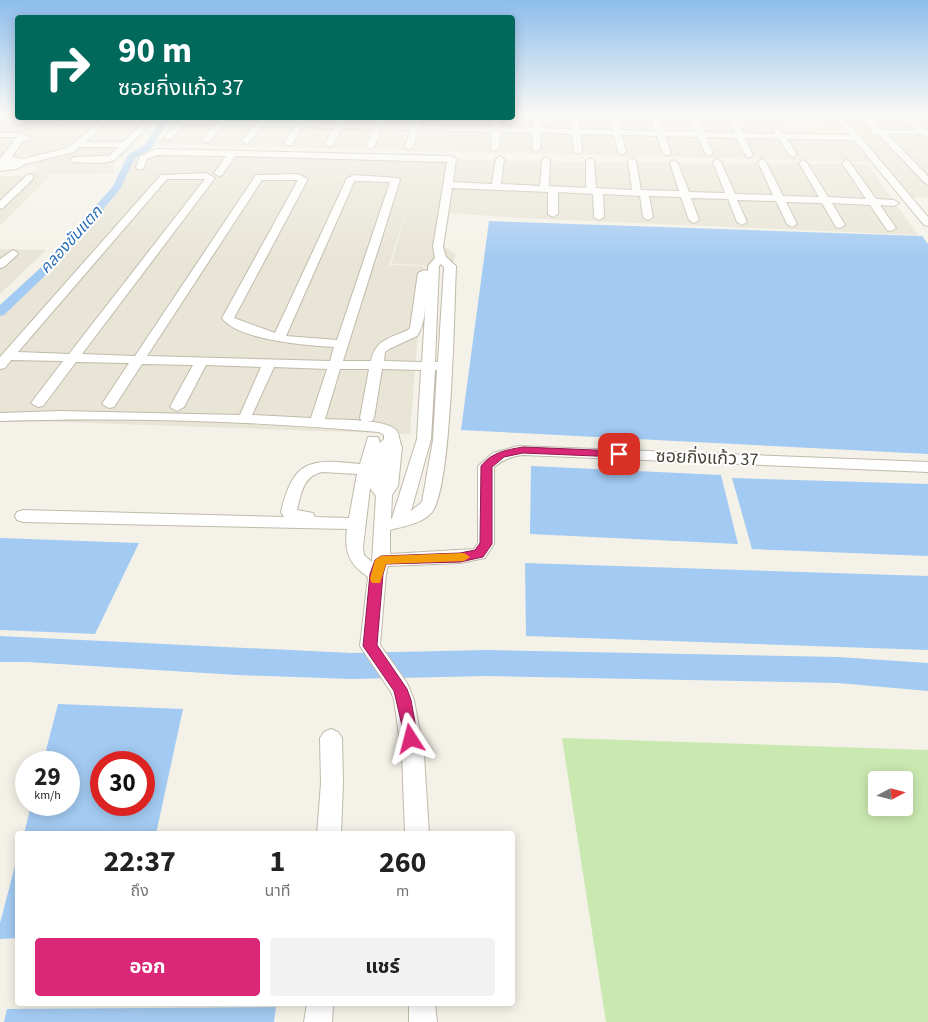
<!DOCTYPE html>
<html lang="th">
<meta charset="utf-8">
<style>
:root{--surface:#fff;--page:#f2f2f2;--text:#222;--muted:#767676;--accent:#db2777}
body{margin:0;font-family:"Source Sans 3","Noto Sans Thai",sans-serif;background:var(--page);color:var(--text);height:100vh;display:flex;flex-direction:column;font-size:19px;white-space:nowrap}
*{box-sizing:border-box;margin:0}
p{font-size:16px;color:var(--muted)}
.icon{flex:none;width:28px;height:28px;fill:none;stroke:currentColor;stroke-width:2;stroke-linecap:round;stroke-linejoin:round}
.map{position:relative;flex:1;overflow:hidden}
.panel{position:absolute;left:15px;top:831px;width:500px;height:175px;display:flex;flex-direction:column;background:var(--surface);border-radius:5px;box-shadow:0 2px 12px #0003}
.panel>*{flex:none}
.hud{position:absolute;left:15px;top:15px;width:500px;height:105px;border-radius:5px;box-shadow:0 2px 12px #0003;background:#00695c;color:#fff;overflow:hidden}
.needle{width:32px;rotate:83deg}
.fabs{position:absolute;left:868px;top:771px;display:grid;gap:10px}
.fabs a{display:grid;place-items:center;width:45px;height:45px;border-radius:5px;background:var(--surface);box-shadow:0 2px 12px #0003;font-size:25px}
.speed{position:absolute;left:15px;top:751px;display:flex;gap:10px;font-size:25px;font-weight:700;text-align:center}
.speed>*{display:grid;place-content:center;width:65px;height:65px;border-radius:50%;background:var(--surface);box-shadow:0 2px 12px #0003;line-height:1}
.speed small{font-size:12px;font-weight:400}
.speed .limit{border:8px solid #d22;background:#fff;color:#111}
.pin{position:absolute;display:grid;place-items:center;width:42px;height:42px;color:#fff;margin:-21px;border-radius:10px;box-shadow:0 2px 8px #0006}
.me{position:absolute;width:55px;margin:-28px;rotate:351deg;stroke-linejoin:round;filter:drop-shadow(0 0 4px #0008)}
.turn{display:flex;align-items:center;gap:18px;height:105px;padding:0 20px;font-size:22px}
.turn .icon{width:65px;height:65px;stroke-width:2.5}
.turn b{display:block;font-size:35px;line-height:42px}
.eta{display:flex;justify-content:space-evenly;align-items:center;height:85px;text-align:center}
.eta b{font-size:30px;font-weight:700;line-height:35px}
.primary-button{display:flex;gap:10px;margin-top:auto;padding:10px 20px}
.primary-button a{flex:1;height:58px;border-radius:5px;background:var(--accent);color:#fff;font-size:20px;font-weight:700;line-height:58px;text-align:center}
.primary-button a+a{background:var(--page);color:var(--text)}
.map>svg:first-child{display:block}
.residential{fill:#e8e4d6}
.green{fill:#cae9b0;fill-rule:evenodd}
.water{fill:#a3caf2;fill-rule:evenodd}
.lines{fill:none;stroke-linecap:round;stroke-linejoin:round}
.canal{fill:#a3caf2;fill-rule:evenodd}
.river{fill:#a3caf2;fill-rule:evenodd}
.street-casing{stroke:#c0baaa;stroke-width:2}
.street{fill:#fff;fill-rule:evenodd}
.route{fill:#db2777;stroke:#8e194d}
.slow{fill:#f59e0b}
.labels{text-anchor:middle;dominant-baseline:central;stroke-width:4;stroke-linejoin:round;paint-order:stroke}
.far-water-label{font-size:16px;font-style:italic;fill:#2c6fb7;stroke:#fff}
.street-label{font-size:18px;fill:#484336;stroke:#fff}
</style>
<div class="map">
<svg width="928" height="1022" viewBox="0 0 928 1022">
<rect width="100%" height="100%" fill="#f4f2e8"/>
<path class="residential" d="M0,115H17L18,118H159L150,124L147,132L124,155L115,160L113,173L44,175L50,176L0,226V176H21L33,173L37,169L26,153L19,159H0V128H15L0,127Z
M839,115H928V197L912,198Z
M513,116L834,123L871,162L156,144L181,118H512Z
M141,152L583,162L867,164L918,235L522,218L450,213L442,245L455,254L453,266L424,267V265L391,264L414,187L389,265L423,266L410,434L0,420V314L58,256L94,213L113,195L124,175L128,161Z
M0,249L46,250L0,294Z"/>
<path class="green" d="M562,738L928,750V1022H606ZM876,780H904V808H876Z"/>
<path class="water" d="M489,221L922,236L928,244V454L461,430Z
M531,466L721,475L738,544L530,534Z
M732,478L928,484V556L752,549Z
M0,538L139,543L95,634L0,630Z
M525,563L928,576V650L526,636Z
M58,704L183,709L156,834H24L31,805H69V762H43ZM101,762H144V805H101Z
M17,858V938L0,939V923Z
M276,1007L274,1022H4L7,1009Z"/>
<g class="lines">
<path class="canal" d="M166,118H175L165,126L151,149L135,158L120,189L56,265L4,315L0,316V305L48,261L113,186L128,155L145,145L159,122Z"/>
<path class="river" d="M0,636L351,653L487,650L838,657L928,663V691L838,683L487,676L351,679L237,675L27,662H0Z"/>
<g class="street-casing">
<path id="street" d="M534,115H542L541,128L572,129L571,115H579L580,129L613,130L610,115H618L621,130L655,131L650,117L657,115L663,131L695,132L689,117L696,115L704,132L735,133L728,118L732,116L736,118L743,133L775,134L773,130L777,128L784,134L850,135L837,120L766,117L762,115H842L928,217V226L924,225L854,140L787,139L797,154L793,157L790,156L779,139L745,138L753,155L749,158L745,155L737,138L706,137L713,153L709,156L705,153L698,137L665,136L671,153L667,156L663,153L657,136L622,135L626,152L622,155L618,152L614,135L581,134L582,151L578,154L574,151L572,134L541,133L540,149L536,152L532,149L533,133L500,132L499,148L495,151L491,148L492,132L418,130L413,147L409,150L405,147L410,130L381,129L375,146L371,149L367,146L373,129L342,128L333,144L329,147L325,144L334,128L302,127L291,145L288,146L284,143L294,127L262,126L249,143L246,144L242,141L254,126L223,125L209,142L206,143L202,140L214,125L185,124L170,140L163,138L183,118H191L190,120H219L221,118H229L227,121H258L261,118H269L266,122H297L300,118H308L305,123H336L339,118H347L344,123L375,124L377,118H385L383,124L412,125L414,118H422L420,125L492,127L493,118H501L500,127L533,128Z
M859,115H868L882,130H915L900,115H909L924,130H928V138H926L920,134H887L928,176V184L925,183L878,134H870L869,132L873,130Z
M20,118H29L22,124H16L15,122Z
M59,118H67L61,124H55L54,122Z
M104,118H112L86,142H123L148,118H156L115,160L103,163L71,162L70,160L74,157L109,156L118,147H80L74,152L26,164L16,169L0,171V165L15,162L0,165V159L16,138L19,137H0V133H21L25,136H29V140L22,142L12,157L23,159L68,148Z
M156,149L452,156L456,159L453,182L492,184L496,159L500,156L504,159L501,184L540,186L542,160L546,157L550,160L549,186L586,188V161L590,158L594,161L596,188L632,190L628,161L632,158L636,161L641,190L679,191L670,163L674,160L678,163L689,192L725,193L713,162L717,159L721,162L735,194L773,195L758,162L762,159L766,162L783,196L819,197L799,163L803,160L807,163L828,197L866,199L842,163L846,160L849,161L876,199L894,200L899,203L894,206L880,205L896,228L891,231L887,230L870,205L832,203L845,225L840,228L836,227L822,203L786,202L797,224L792,227L787,224L776,201L737,200L747,222L742,225L737,222L728,199L691,198L699,220L694,223L689,220L681,197L649,196L653,217L648,220L643,217L640,196L603,194L604,217L599,220L594,217L593,194L558,192V214L553,217L548,214V192L452,188L443,247L446,257L456,266C454,308 452,488 432,512C422,524 404,526 390,530V554L474,549L478,543V466L493,453L518,446L928,462V472L523,455C511,456 503,460 494,467V544L485,558L460,563L388,566L386,574L380,645L407,683L414,700L424,755L429,834H405L402,755L394,700L391,692L360,646L368,577C349,564 344,552 347,529L23,522L17,520L15,516L17,512L23,510L284,517L281,512C293,460 310,458 360,464L368,437H378L380,443L384,439V435L379,432C255,421 124,417 0,421V413L60,411L240,415L261,367L206,365L184,407L177,411L170,407L193,365L142,364L114,407L109,408L102,404L129,363L76,362L43,406L38,407L31,403L63,361L11,360L5,368L0,369V357L161,175L206,173L215,178L82,354L135,356L256,175L298,174L308,179L234,318L275,333L347,178L355,175L398,178L400,180L343,361H371C375,340 390,338 408,330L410,328L418,273L424,270L428,271V266L435,258L433,247L447,162L235,156L222,175L219,176L214,173L226,156L157,155L147,159L143,169H137L136,167L140,156ZM167,179H205L69,354L18,352ZM262,180H298L222,318C237,340 309,346 334,347L330,361L147,356ZM356,181L390,182L337,340L286,336L354,182ZM441,264L444,267L438,362H435L439,266ZM426,297L422,362L384,361L385,352L389,349L417,336C425,324 425,310 426,297ZM274,367L327,369L311,418L252,415ZM340,369H369L360,418L362,421H372L374,418L382,369L421,370L417,439L392,518L391,519L392,495L398,486L402,447C399,442 400,433 395,429C382,419 342,420 325,419ZM435,370H437L433,440L422,502L411,511L431,439ZM322,472L357,474L349,518L315,517L313,513L297,510C301,494 303,476 322,472ZM370,488L376,496L372,562L364,555L363,547Z
M30,174L33,175V179L3,208L0,209V201L27,175Z
M13,250L18,253L17,255L4,267L0,268V259Z
M331,729L338,732L342,738L343,783L341,834H317L321,783L320,738L324,732Z
M307,1004H333L332,1022H304Z
M409,1004H435L437,1022H409Z"/>
</g>
<use href="#street" class="street"/>
</g>
<linearGradient id="sky" x2="0" y2="1"><stop stop-color="#8cbdec"/><stop offset="0.44" stop-color="#faf9f5"/><stop offset="1" stop-color="#faf9f5" stop-opacity="0"/></linearGradient>
<rect width="928" height="259" fill="url(#sky)"/>
<path class="route" d="M523,447L619,451L624,454L619,457L523,453L504,457L492,467V544L483,557L460,562L386,564L383,574L377,645L407,689L411,700L418,739L416,743L411,745L406,743L394,691L363,646L370,574L375,560L381,556L460,553L475,550L480,543L481,466C492,452 506,450 523,447Z"/>
<path class="slow" d="M464,553L470,557L464,561L386,564L380,583H372L370,579L375,560L381,556Z"/>
<g class="labels">
<g class="far-water-label">
<text transform="translate(71 240) rotate(-48)">คลองขันแตก</text>
</g>
<g class="street-label">
<text transform="translate(707 458) rotate(2)">ซอยกิ่งแก้ว 37</text>
</g>
</g>
</svg>
<div class="fabs">
<a><svg class="needle" viewBox="-14 -14 28 28"><path d="M0-13l5 13h-10z" fill="#e53935"/><path d="M0 13l5-13h-10z" fill="#767676"/></svg></a>
</div>
<div class="speed"><div>29<small>km/h</small></div><div class="limit">30</div></div>
<div class="pin" style="left:619px;top:454px;background:#d93025"><svg class="icon" aria-label="arrive" viewBox="0 0 24 24"><path d="M6 21V4h12l-3 4 3 4H6"/></svg></div>
<svg class="me" style="left:411px;top:739px" viewBox="-20 -20 40 40"><path d="M0-17L14 15 0 8-14 15z" fill="#db2777" stroke="#fff" stroke-width="4"/></svg>
<div class="hud">
<div class="turn"><svg class="icon" aria-label="right" viewBox="0 0 24 24"><path d="M7 20v-9h11M14 6l5 5-5 5"/></svg><div><b>90 m</b>ซอยกิ่งแก้ว 37</div></div>
</div>
<section class="panel">
<div class="eta">
<div><b>22:37</b><p>ถึง</p></div>
<div><b>1</b><p>นาที</p></div>
<div><b>260</b><p>m</p></div>
</div>
<div class="primary-button"><a>ออก</a><a>แชร์</a></div>
</section>
</div>
